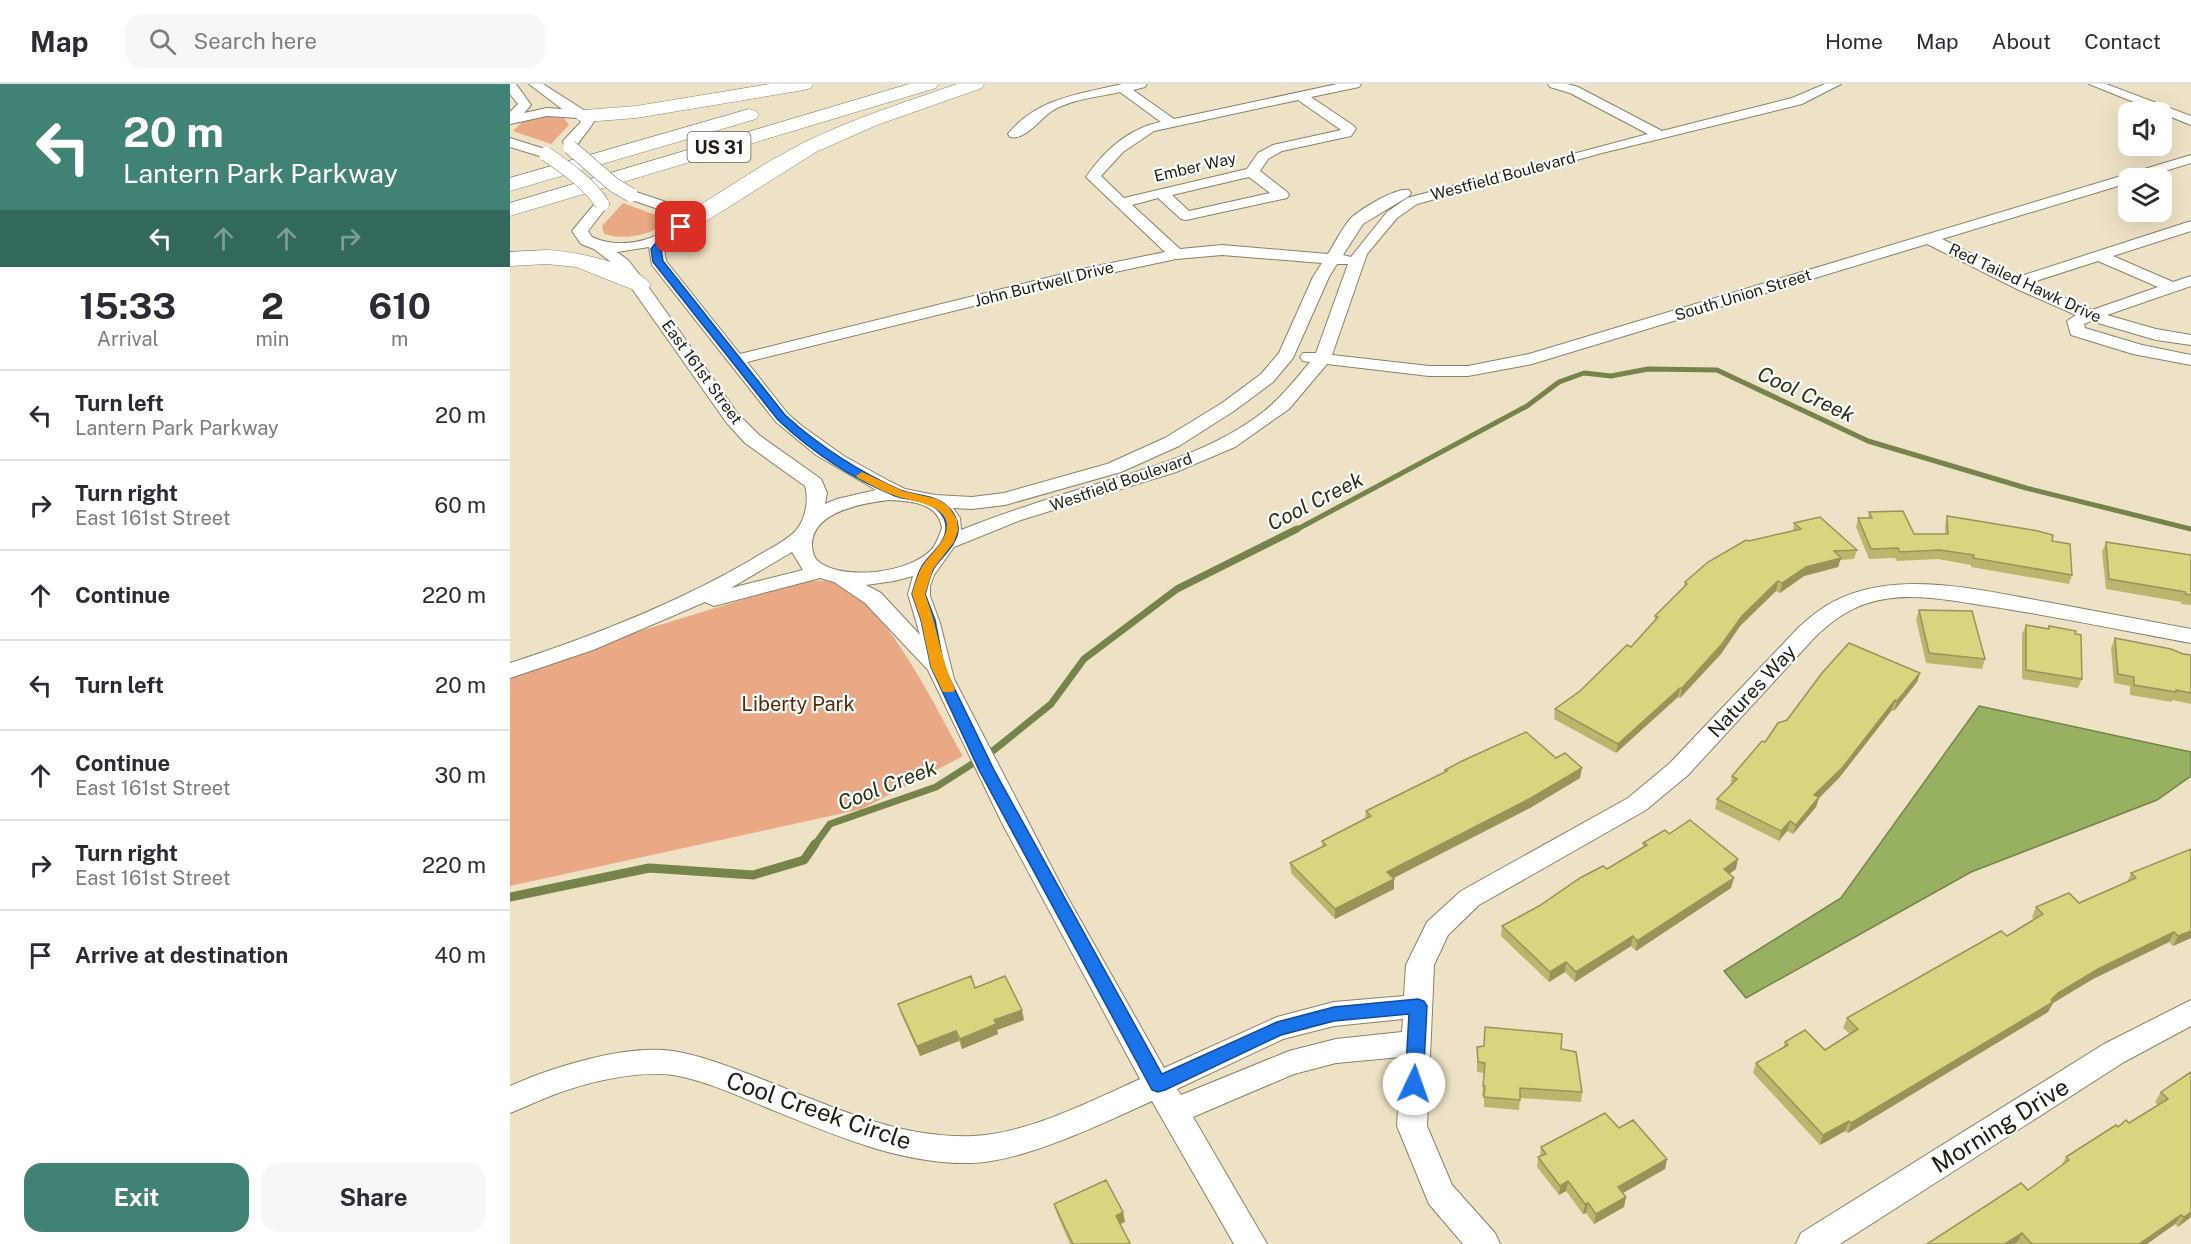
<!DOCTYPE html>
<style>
:root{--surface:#fff;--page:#f7f7f7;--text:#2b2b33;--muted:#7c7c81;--line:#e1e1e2;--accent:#408375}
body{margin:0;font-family:"Public Sans",sans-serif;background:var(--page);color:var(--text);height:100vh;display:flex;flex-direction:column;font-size:22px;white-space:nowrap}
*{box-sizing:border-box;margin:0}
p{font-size:20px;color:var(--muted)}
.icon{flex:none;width:33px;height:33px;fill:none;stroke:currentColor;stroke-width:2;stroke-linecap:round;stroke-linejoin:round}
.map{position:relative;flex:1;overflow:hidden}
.details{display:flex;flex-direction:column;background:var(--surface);width:510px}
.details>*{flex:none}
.banner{background:#408375;color:#fff;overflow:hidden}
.controls{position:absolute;left:1608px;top:18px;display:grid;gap:12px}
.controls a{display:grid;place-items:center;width:54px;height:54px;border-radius:12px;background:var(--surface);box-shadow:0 6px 24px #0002;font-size:30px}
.pin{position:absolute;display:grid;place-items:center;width:51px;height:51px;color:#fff;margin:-26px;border-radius:12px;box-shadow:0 3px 9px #0006}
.me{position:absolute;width:66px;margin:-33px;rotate:3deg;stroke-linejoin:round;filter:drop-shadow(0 0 4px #0008)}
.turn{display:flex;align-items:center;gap:21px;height:126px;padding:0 24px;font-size:27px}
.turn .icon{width:78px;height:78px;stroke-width:2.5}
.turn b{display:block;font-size:42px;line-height:51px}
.lanes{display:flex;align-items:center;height:57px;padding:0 24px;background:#0003;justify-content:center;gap:30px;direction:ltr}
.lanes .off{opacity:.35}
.eta{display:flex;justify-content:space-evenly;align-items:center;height:102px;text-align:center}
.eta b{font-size:36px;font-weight:700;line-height:42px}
.button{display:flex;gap:12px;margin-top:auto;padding:12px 24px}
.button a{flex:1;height:69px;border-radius:18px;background:var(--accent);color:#fff;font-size:24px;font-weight:700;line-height:69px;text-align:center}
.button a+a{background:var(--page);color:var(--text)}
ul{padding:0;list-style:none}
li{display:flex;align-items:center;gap:18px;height:90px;padding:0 24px;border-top:2px solid var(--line)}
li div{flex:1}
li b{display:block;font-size:22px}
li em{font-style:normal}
header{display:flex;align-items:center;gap:36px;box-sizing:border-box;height:84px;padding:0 30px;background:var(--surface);border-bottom:2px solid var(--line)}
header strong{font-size:28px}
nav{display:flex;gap:33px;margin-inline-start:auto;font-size:21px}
.search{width:420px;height:54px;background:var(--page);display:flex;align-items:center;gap:15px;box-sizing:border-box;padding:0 21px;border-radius:18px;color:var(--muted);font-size:22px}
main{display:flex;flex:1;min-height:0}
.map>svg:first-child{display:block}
.green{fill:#e9a984}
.water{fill:#97b062;stroke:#74844a;stroke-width:1.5}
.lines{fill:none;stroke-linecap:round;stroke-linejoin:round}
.stream-far2{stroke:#74844a;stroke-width:5}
.stream-far1{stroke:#74844a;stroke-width:7}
.stream{stroke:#74844a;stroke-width:9}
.minor-casing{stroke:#8b8067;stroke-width:2}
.highway-casing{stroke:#8b8067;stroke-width:1}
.minor{fill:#fff;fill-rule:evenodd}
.highway{fill:#fff;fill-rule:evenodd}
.minor-bridge-casing{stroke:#8b8067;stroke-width:15;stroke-linecap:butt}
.minor-bridge{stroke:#fff;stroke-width:14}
.wall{fill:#bbb66d}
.shaded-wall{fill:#989459}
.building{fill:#d9d47f;stroke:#989459;stroke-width:1.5}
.route{fill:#1a73e8;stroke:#114b97;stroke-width:1.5}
.slow{fill:#f59e0b}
.labels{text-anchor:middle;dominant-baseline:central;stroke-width:4.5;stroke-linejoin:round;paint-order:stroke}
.far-street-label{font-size:16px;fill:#211d13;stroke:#fff}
.shield{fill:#fff;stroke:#64615a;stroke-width:1.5}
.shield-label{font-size:18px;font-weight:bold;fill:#211d13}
.street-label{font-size:20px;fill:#211d13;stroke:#fff}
.park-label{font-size:20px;fill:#582907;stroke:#fff}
.water-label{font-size:21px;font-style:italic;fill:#293312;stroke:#fff}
.near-street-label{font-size:24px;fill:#211d13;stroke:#fff}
</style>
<header>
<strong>Map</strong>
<div class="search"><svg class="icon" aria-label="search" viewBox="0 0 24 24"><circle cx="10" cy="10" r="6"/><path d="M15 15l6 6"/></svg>Search here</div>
<nav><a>Home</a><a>Map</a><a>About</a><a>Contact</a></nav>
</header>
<main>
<section class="details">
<div class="banner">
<div class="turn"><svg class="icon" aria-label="left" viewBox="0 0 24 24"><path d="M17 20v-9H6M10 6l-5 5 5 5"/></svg><div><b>20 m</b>Lantern Park Parkway</div></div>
<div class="lanes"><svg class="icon" aria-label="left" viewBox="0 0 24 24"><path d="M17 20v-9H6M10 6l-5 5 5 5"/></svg><svg class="icon off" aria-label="ahead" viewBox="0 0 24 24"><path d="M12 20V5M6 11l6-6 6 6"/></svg><svg class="icon off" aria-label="ahead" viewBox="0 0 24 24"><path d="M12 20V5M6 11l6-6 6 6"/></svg><svg class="icon off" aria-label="right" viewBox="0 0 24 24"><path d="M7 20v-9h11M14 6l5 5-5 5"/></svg></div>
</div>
<div class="eta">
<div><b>15:33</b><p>Arrival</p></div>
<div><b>2</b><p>min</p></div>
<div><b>610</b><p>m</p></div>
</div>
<ul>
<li><svg class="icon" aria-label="left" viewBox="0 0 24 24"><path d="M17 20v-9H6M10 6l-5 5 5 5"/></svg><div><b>Turn left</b><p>Lantern Park Parkway</p></div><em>20 m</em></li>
<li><svg class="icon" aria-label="right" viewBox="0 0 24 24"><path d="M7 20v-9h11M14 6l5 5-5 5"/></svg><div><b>Turn right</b><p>East 161st Street</p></div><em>60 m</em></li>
<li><svg class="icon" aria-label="ahead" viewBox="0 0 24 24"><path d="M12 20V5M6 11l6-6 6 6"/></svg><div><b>Continue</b></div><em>220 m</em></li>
<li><svg class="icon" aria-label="left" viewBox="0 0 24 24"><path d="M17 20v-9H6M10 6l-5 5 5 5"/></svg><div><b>Turn left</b></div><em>20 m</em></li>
<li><svg class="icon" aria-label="ahead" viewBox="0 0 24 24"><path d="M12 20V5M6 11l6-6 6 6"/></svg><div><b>Continue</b><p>East 161st Street</p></div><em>30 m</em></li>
<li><svg class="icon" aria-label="right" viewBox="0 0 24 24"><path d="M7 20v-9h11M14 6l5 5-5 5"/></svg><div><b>Turn right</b><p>East 161st Street</p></div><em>220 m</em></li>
<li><svg class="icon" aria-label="arrive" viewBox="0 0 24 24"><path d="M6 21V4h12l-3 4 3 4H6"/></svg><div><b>Arrive at destination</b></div><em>40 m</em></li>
</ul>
<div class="button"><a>Exit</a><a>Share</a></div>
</section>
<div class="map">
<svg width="1681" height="1160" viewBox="0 0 1681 1160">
<rect width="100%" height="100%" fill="#eee2c6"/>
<path class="green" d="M34,32L54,34L59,41L41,60L3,47L13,37Z
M113,119L151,133L153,137L152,142C134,152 115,156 94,150L92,142Z
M300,497C307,497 317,496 323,498C375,515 426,625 453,672L352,725L0,802V587L280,501Z"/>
<path class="water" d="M1469,622L1681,668V692L1647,716L1461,788L1236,914L1214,887L1331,814Z"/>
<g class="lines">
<path class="stream-far2" d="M784,447L1017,322L1049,298L1074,289L1101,292L1138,285L1207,286L1358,357L1516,404L1681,445"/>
<path class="stream-far1" d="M304,762L320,740L426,703L484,666L541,620L574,575L667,505L787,445"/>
<path class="stream" d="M0,813L139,784L243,791L294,776L305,760"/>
<g class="minor-casing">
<path id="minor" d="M0,0H6L21,21L14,29L37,24L52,25L19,0H33L83,32L85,35C80,47 70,53 65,66H55L53,57L70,39L71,36L68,34L37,32L0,40V28L8,20L0,10Z
M612,0H637L635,3L623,6L664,35L827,0H851L849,3L801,13L844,42L846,45L841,52L772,67L758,75L750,87L777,108L779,111L777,114L676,136L671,135L648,114L622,121L670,165L712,161L818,170C825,159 832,144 841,134C851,125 886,103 899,106L901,109L899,112L853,140L833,171L841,173L877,128L897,114L1138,50L1060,9L1040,3L1038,0H1057L1068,3L1152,47L1282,14L1315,0H1331L1292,20L1092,69L907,120L887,134L857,170L822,271L919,282H958L1019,270L1681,71V79L1632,94H1618V99L1432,155L1508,193L1681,137V147L1603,172L1663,198L1681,192V202L1597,231L1646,245L1681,251V261L1646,256L1581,237L1574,240L1575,244L1632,261L1681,271V281L1623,270L1561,251L1557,237L1566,231L1509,206L1417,160L1022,280L958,292H919L817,280L779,325L725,363L666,388L511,436L444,463L424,491L420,502V512L430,539L444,595L554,807L654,984L767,933L824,918L894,912L896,881L917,838L951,807L1118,714L1160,679L1289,543C1308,526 1322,516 1347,508C1408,489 1480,508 1542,519C1588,528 1635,536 1681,545V559C1615,547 1550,533 1484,523C1443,517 1398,506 1358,519C1336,526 1321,538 1305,553L1178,691L1136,726L969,821L938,851L924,881L917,1042L942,1101L985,1149L990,1160H953L919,1120L887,1042L891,973L826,979L784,990L683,1033L757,1160H724L642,1017C596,1038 513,1078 462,1079C390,1081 319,1049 253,1022C224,1010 193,996 163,991C126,986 72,999 38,1013C25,1018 13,1024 0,1029V1002C43,983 115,960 163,967C194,972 225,985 254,996C320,1022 390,1055 463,1052C517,1050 581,1017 630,995L492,739L418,586L355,519L324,498L310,494L204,522L195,518L83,566L0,594V579C83,552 165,520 241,476C253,468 279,456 287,445C296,434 299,415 295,402L235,359L216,338L106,182L84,165L71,160L62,147L87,117H97L99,120L78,147L82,153C107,165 147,159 165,137L163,130L116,114L114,111L116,108H126L174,124L180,137L154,165L156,177L230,270L577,184L655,168L576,93C594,67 619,44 651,38L610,8C589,13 561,15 542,27C531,34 515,57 500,53L498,50C527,14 570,10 612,0ZM788,16L831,46L763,61L748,69L737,85L614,114L591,92L613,68L644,47ZM739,93L760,109L679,127L662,111ZM139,163L142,181L266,338L306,371L366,406L327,415L315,420L317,409L311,395L249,351L228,330L135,198L118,176L107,168ZM712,171L812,179L803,193L769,269L751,290L712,319L655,354L597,380L494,409L462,413L425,411L395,405L379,397L334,372L292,342L278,330L237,278L577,194L666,175ZM1588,177L1648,203L1582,226L1520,199ZM827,180H838L806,269H793L790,273L793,277L800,278C785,296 771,314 753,328C706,365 646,382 590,399C543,413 497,428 451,446L450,434L443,424L462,425L495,421L611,388L669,362L724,327L763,298L783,274L819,193ZM379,416C400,417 428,418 432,444C429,451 427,459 422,465C401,489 334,497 309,478C303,473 303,468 302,462C301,427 354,419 379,416ZM282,468L293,486L221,504ZM403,492L398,510L410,551L371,509L356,501L384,497ZM893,935L892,948L826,955L779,967L671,1011L667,1005L773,955L824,942Z
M1579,0H1596L1681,32V41Z
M0,54L41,67L43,70L36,74L0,63Z
M1681,916V942L1614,978L1330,1160H1286L1291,1149L1594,960Z"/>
</g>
<g class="highway-casing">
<path id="highway" d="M260,0H303L301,4L294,6L126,34L75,38L68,36L65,32L68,28L75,26L126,22Z
M399,0H428L426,4L0,132V119Z
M447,0H474L472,4L367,41L306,68L179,148L171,150L163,148L160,143L163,138C206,112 248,82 293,59C342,35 395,18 447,0Z
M239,25L246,27L249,31L246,35L0,107V94Z
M37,166C62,167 126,179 141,201L137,206L129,208L66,183L37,180L0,182V168Z"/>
</g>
<use href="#minor" class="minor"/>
<use href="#highway" class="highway"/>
<g class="minor-bridge-casing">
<path id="minor-bridge" d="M60,63L104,101L121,111
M36,70C55,83 80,100 92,120"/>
</g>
<use href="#minor-bridge" class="minor-bridge"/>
</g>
<path class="wall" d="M1359,428L1404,450H1435V441L1437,432L1542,457L1562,491L1559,500L1461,483V481L1428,475L1387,477L1385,474L1359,475L1346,443L1348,434H1358Z
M1284,439L1347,466L1344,475L1330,476L1328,483L1294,492L1270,509L1266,507L1230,542L1211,570L1170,614L1168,613L1106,669L1044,635L1045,625L1070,607L1121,563L1145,537V532L1174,504L1175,498L1239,457L1283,447Z
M1596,458L1681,471V521L1671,520V518L1596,505L1592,468Z
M1409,526L1475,575L1472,585L1416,579L1406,535Z
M1516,541L1538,545L1539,542L1565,550L1572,595L1568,604L1512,595V550Z
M1605,554L1681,571V620L1662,616V618L1620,611V602L1604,599L1601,564Z
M1410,589L1407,598L1384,627L1382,626L1329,694L1309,714L1306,723L1283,750L1277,747L1269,757L1205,725L1207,715L1220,702L1222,692L1255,658Z
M1046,674L1070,694L1020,724L883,794L884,805L825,835L781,789L780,779L812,763V757L855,734L856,727L935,688V686Z
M1159,750L1226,785L1219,790L1221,804L1126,867L1121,862L1065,898L1055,888L1039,898L991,852L992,842L1097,785L1133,764V759Z
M1681,765V854L1663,862L1659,858L1583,895L1543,919L1538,928L1338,1049L1335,1047L1310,1061L1243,989L1246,979L1273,964L1275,958L1315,966L1340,950L1333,944L1337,934L1497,852L1524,835L1522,833L1526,823L1569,819L1617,798L1621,789Z
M388,920L514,936L487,946L488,950L452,965L449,957L410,972L391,930Z
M967,963L1051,965L1072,1008L1071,1018L1010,1014L1009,1026L974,1023V1012H972L974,989L967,988Z
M1681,988V1133L1668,1143L1665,1140L1637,1160H1508L1507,1159L1518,1106L1551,1082L1556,1073L1608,1043L1619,1039L1648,1021L1645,1018L1651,1008Z
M1109,1044L1157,1075L1155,1085L1112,1109L1116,1113L1114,1123L1084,1140L1076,1129L1073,1130L1056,1107L1049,1111L1027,1083L1028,1073L1030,1072L1031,1063Z
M544,1120L613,1128L615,1138L610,1140L620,1160H560L547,1130Z"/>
<path class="shaded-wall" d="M1331,474L1328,483L1294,492L1270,509L1272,499L1296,483Z
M1268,497L1266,507L1230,542L1211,570L1170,614L1172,604L1232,532Z
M1410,589L1407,598L1384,627L1387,617Z
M1170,604L1168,613L1106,669L1108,660Z
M1385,616L1382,626L1329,694L1309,714L1306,723L1283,750L1286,741L1304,711Z
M1072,684L1070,694L1020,724L876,798L877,788Z
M1280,737L1277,747L1269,757L1271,747Z
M1228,775L1226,785L1212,795L1214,785Z
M1224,794L1221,804L1126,867L1127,857Z
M884,795V805L825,835V825Z
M1681,847V854L1663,862L1668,852Z
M1664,848L1659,858L1583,895L1543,919L1538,928L1338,1049L1341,1039L1541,916L1548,909L1588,885Z
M1123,852L1121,862L1065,898L1066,888Z
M1056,878L1055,888L1039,898L1040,888Z
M512,926L514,936L487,946L488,950L452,965L450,955L484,936Z
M446,947L449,957L410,972L407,962Z
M1339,1037L1335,1047L1310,1061L1313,1051Z
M1157,1075L1155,1085L1106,1113L1108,1103Z
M1058,1097L1056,1107L1049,1111L1050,1102Z
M1116,1113L1114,1123L1084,1140L1086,1130Z
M1078,1119L1076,1129L1073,1130L1075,1120Z
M613,1128L615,1138L608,1141L606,1132Z
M1681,1128V1133L1668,1143L1674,1133Z
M1671,1131L1665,1140L1637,1160H1629Z
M1512,1149L1507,1159L1505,1160H1495Z"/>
<path class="building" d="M1393,427L1404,450H1438L1437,432L1528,447L1543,451L1542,457L1560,460L1562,491L1463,474L1464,471L1430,466L1390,468L1388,464L1361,465L1348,434H1362L1359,428Z
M1310,433L1347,466L1324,467L1331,474L1296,483L1272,499L1268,497L1232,532L1212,560L1172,604H1170L1108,660L1045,625L1070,607L1117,561L1121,563L1148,533L1145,532L1177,500L1175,498L1198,478L1236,456L1239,457L1291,445L1284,439Z
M1596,458L1681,471V511L1675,510V508L1599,495Z
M1409,526L1462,527L1475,575L1419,569Z
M1516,541L1539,545V542L1566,547L1565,550L1571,551L1572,595L1516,586Z
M1605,554L1661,565L1673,570L1681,571V609L1666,606V608L1624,601V593L1608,590Z
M1339,559L1410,589L1387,617L1385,616L1332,684L1304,711L1309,713L1286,741L1280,737L1271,747L1207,715L1227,695L1222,692L1252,657L1255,658L1268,639L1277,636L1312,589Z
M1016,648L1046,674L1055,669L1072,684L1021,714L877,788L884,795L825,825L780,779L816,761L812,757L861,732L856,727L937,687L935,686L952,677Z
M1180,736L1228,775L1214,785L1224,794L1127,857L1123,852L1066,888L1056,878L1040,888L992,842L1029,822L1070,794L1093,782L1097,785L1137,761L1133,759L1155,746L1159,750Z
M1681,765V847L1668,852L1664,848L1588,885L1548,909L1541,916L1543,918L1341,1039L1339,1037L1313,1051L1246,979L1278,961L1275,958L1295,946L1315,966L1348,945L1337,934L1491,847L1497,852L1533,830L1526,823L1559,809L1569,819L1626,794L1621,789Z
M461,892L465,904L495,892L512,926L484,936L486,940L450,955L446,947L407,962L388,920Z
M975,943L1052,950L1051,965L1066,968L1072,1008L1010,1004V1016L974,1013L975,1002H973L975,979L968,978L967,963L974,962Z
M1681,988V1128L1674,1133L1671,1131L1629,1160H1522L1512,1149L1495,1160H1417L1511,1099L1518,1106L1559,1076L1556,1073L1606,1041L1608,1043L1616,1036L1619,1039L1658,1015L1651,1008Z
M1095,1029L1109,1044L1123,1036L1157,1075L1108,1103L1116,1113L1086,1130L1078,1119L1075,1120L1058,1097L1050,1102L1028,1073L1036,1070L1031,1063Z
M596,1096L613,1128L606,1132L620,1159L617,1160H563L544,1120Z"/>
<path class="route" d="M168,141L175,143L151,165L153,177L275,331C309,362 348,387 390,406C405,412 424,410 437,422C443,427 449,437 448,446C447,461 432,472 424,484C420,491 418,501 415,510L425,536L434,583L484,686L652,990L767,938L824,923L908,915L914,917L917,922L913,1000L910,1006L904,1008L898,1006L895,1000L899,930L824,937L771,951L655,1006L648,1008L642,1006L469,686L421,583L411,536L402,510C405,501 407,491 411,484C418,471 435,461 436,445C437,434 429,425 419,420C408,415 394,416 383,411C341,394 301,367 268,336L143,178L141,165L152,151Z"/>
<path class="slow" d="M352,388L393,407L427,415L438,422L447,435L448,446L444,458L423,485L415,510C427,541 430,574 445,605L443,608H433L421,583L411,536L402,510C405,501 407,491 412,483C417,474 426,467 432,457C452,422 406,419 386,412C373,408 360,400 348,394L346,392Z"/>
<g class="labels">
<g class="far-street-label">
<text transform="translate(685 83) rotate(-13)">Ember Way</text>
<text transform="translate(993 92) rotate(-15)">Westfield Boulevard</text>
<text transform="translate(1515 199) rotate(25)">Red Tailed Hawk Drive</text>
<text transform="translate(534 200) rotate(-14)">John Burtwell Drive</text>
<text transform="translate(1233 211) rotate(-17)">South Union Street</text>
<text transform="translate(192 288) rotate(54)">East 161st Street</text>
<text transform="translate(611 398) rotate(-19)">Westfield Boulevard</text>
</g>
<rect class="shield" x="177.5" y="48" width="63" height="30" rx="4.5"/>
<g class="shield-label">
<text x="209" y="63">US 31</text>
</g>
<g class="street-label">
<text transform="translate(1242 607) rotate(-47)">Natures Way</text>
</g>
<g class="park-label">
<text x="288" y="620">Liberty Park</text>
</g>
<g class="water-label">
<text transform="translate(1296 310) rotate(25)">Cool Creek</text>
<text transform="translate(805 417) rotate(-27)">Cool Creek</text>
<text transform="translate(377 701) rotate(-21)">Cool Creek</text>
</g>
<g class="near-street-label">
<text transform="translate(309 1026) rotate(19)">Cool Creek Circle</text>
<text transform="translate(1490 1041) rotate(-32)">Morning Drive</text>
</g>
</g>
</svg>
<div class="controls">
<a><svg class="icon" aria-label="sound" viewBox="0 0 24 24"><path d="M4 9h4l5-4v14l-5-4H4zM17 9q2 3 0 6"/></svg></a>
<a><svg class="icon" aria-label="layers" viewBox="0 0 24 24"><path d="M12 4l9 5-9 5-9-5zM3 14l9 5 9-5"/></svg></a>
</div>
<div class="pin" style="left:171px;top:143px;background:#d93025"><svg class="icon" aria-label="arrive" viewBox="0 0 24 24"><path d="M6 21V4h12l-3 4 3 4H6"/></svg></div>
<svg class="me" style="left:904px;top:1000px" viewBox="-20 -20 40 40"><circle r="19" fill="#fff"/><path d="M0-13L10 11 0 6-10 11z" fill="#1a73e8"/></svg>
</div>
</main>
